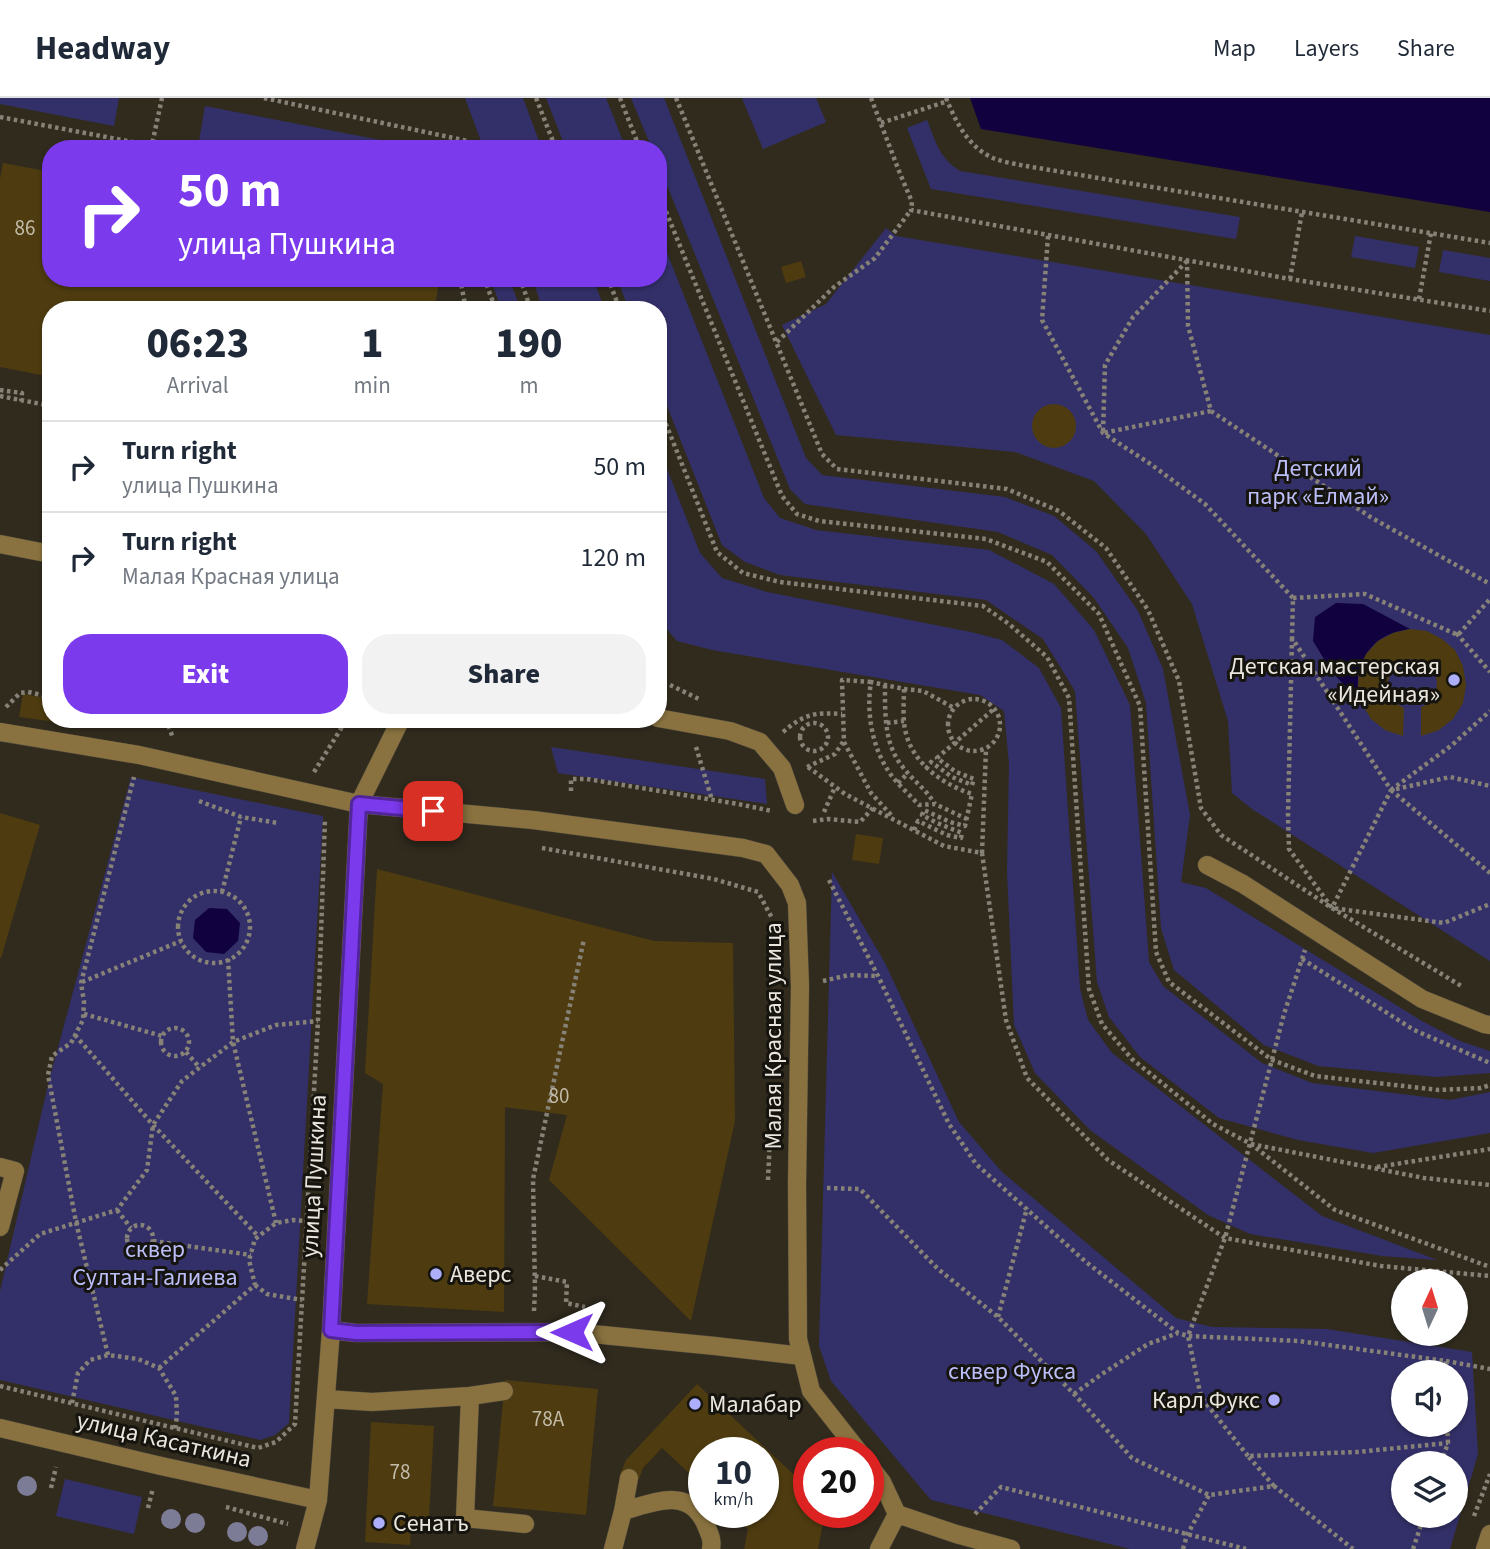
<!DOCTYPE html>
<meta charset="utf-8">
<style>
:root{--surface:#fff;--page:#f2f2f3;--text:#1f2937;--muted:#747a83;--line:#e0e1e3;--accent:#7c3aed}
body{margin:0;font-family:"Source Sans 3",sans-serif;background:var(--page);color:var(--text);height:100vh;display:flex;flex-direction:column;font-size:26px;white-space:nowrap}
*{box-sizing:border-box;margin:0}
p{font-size:23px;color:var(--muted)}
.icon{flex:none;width:38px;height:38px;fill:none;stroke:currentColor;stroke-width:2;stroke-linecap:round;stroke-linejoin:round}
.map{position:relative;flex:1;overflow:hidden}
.sheet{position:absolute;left:42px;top:203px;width:625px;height:427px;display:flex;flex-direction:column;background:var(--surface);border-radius:28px;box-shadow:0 2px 5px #0004}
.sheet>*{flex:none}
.guide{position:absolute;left:42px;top:42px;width:625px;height:147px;border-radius:28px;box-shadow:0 2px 5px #0004;background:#7c3aed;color:#fff;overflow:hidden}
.needle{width:46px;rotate:4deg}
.controls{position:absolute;left:1391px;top:1171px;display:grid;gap:14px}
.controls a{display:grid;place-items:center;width:77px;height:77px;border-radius:50%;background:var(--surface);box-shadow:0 2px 5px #0004;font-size:35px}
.speed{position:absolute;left:688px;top:1339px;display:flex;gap:14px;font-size:35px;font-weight:700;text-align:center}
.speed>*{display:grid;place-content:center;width:91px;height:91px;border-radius:50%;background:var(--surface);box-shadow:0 2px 5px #0004;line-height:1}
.speed small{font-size:18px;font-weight:400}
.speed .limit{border:10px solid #d22;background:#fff;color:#111}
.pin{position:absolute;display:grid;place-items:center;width:60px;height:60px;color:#fff;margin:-30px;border-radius:14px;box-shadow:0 4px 10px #0006}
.me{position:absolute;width:77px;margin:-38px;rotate:270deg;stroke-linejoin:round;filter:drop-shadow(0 0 5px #0008)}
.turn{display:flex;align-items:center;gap:24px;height:147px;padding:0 21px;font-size:32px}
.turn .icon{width:91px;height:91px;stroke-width:2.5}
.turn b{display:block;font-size:49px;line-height:60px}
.eta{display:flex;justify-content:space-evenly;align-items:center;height:119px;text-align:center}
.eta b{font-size:42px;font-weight:800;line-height:49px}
.action{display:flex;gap:14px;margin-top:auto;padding:14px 21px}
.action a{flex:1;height:80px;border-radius:28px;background:var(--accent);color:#fff;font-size:28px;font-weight:800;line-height:80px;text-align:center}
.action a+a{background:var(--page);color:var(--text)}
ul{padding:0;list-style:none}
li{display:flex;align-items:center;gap:21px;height:91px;padding:0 21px;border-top:2px solid var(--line)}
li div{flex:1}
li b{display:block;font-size:26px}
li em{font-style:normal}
header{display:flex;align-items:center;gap:42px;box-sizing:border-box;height:98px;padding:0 35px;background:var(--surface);border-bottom:2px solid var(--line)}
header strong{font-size:33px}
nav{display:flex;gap:38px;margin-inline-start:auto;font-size:24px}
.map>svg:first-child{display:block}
.green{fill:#333069;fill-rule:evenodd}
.water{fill:#11013f}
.building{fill:#4e3c10}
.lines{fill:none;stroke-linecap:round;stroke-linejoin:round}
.minor-casing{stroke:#4f493d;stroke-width:19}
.path{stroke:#878277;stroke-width:4.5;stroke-dasharray:3.5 3.5;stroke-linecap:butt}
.minor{stroke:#89723f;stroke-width:18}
.tree{fill:#7d7c96}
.route-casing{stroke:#51269a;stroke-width:18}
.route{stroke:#7c3aed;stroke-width:12}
.poi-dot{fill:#adaffb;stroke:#16140e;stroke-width:2.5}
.labels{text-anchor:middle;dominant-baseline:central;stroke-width:6;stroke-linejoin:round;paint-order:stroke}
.number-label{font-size:21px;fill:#c3bcaa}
.park-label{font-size:24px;fill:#bbbef9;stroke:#16140e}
.poi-label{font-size:24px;fill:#eae6de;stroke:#16140e;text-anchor:start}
.street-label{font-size:24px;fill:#eae6de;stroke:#16140e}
</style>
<header>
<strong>Headway</strong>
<nav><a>Map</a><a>Layers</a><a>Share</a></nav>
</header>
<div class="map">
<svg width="1490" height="1451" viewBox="0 0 1490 1451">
<rect width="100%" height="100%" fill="#312b1e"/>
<path class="green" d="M0,0H119L114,28L0,6Z
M465,0H523L542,51H484Z
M546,0H606L626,51H566Z
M631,0H664L806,360L822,377L1005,399L1054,418L1096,453L1138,513L1163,571L1190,717L1181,784L1206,790L1422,923L1460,943L1490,953V975L1436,979L1318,968L1264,947L1174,872L1161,830L1146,605L1128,550L1094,500L1052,457L998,434L805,406L790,391L658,65V51H652Z
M742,0H816L826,24L763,51Z
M205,8L427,51H238L199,43Z
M927,22C936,44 939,60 960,73L1240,119L1236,141L931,91L907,30Z
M886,130L896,138L1490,237V863L1252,711L1232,695L1228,623L1192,506L1146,436L1094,383L1015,354L836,337L782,227L826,206Z
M658,132L764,400L780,420L816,432L989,452L1054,486L1094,532L1130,607L1149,864L1163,888L1262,965L1312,985L1450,1002L1490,994V1035L1373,1055L1298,1042L1219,1020L1140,959L1109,919L1097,884L1075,593L1043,541L986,502L780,477L745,464L722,447L658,285V212H629L617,180H658Z
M1355,138L1419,149L1415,170L1351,159Z
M1443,152L1490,160V183L1439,174Z
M490,180H509L521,212H502Z
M532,180H593L605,212H543Z
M658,348L700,455L722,480L767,494L971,534L1002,542L1039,570L1061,610L1080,891L1088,922L1112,955L1322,1118L1437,1162L1382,1158L1250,1136L1208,1117L1090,1032L1035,975L1014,927L1007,774L1009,666L1004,613L980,597L712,552L677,543L658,521Z
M551,649L765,681L767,706L558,675Z
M131,679L323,718L289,1325L275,1337L260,1342L0,1282V1193L49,983Z
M832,774L885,865L959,1024L1002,1074L1176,1220L1212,1229L1327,1231L1472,1254L1478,1356L1450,1451H1130L931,1402L831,1283L819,1248ZM1404,1274H1456V1326H1404ZM1404,1365H1456V1418H1404Z
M65,1381L142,1399L134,1436L56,1418Z"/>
<path class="water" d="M970,0H1490V114L981,31Z
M1336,505L1363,506L1410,531C1404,532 1398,533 1393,535C1371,542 1356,566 1358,589C1358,594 1361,600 1362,606L1332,574L1313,543L1315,519Z
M209,810L227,811L240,825L238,843L224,856L206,854L193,840L195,822Z"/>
<path class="building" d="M3,65L51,74V180H440L434,212H51V279L0,269V81Z
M801,163L806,179L786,185L781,169Z
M1032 328a22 22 0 1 1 44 0a22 22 0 1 1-44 0Z
M1410,531L1427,533L1442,541L1455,552L1463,568L1466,587L1463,605L1453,621L1439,632L1421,638V609L1428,606L1433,600L1436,592L1437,584L1435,576L1431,569L1424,564L1416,562L1408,561L1400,564L1394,570L1390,576L1388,584V592L1392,600L1397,606L1404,610L1403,638L1385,632L1371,621L1362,606L1358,589L1359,572L1366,556L1378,543L1393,535Z
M23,596L51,601V621H65L64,625L19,619Z
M0,715L40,727L1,860H0Z
M856,736L883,740L879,766L852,762Z
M377,771L654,843L733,845L735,1023L691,1223L549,1082L567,1017L505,1009L504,1214L367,1206L383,986L365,975Z
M505,1282L598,1291L586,1417L493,1408Z
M697,1286L808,1390V1414H825L818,1451H744L748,1431L730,1414H763V1354H704V1389L662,1350L643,1370L639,1381L619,1379L626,1362Z
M371,1324L434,1328L429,1420L412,1419L410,1447L365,1444Z"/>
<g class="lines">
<g class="minor-casing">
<path id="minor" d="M0,446L51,456
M658,620L730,633L760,644L782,670L795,707
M0,634L139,657L359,706L533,722L743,750L766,756L790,787L797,805L800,888L797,1086L798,1241L811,1293L859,1354
M1207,767L1243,786L1422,901L1484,926L1490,927
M0,1069L15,1073L0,1129
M331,1232L356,1235L572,1234L715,1248L802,1258
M470,1298L504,1293
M326,1301L372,1304L470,1298L465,1420L525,1426
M0,1330L161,1368L318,1402
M868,1366L882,1384L897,1416
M623,1413C653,1405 688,1388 705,1425C709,1435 713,1441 711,1451
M897,1416L956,1436L1011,1451
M305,1451L318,1402L331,1232L359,706L401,621
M613,1451L623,1413L629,1380
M879,1451L897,1416
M1485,1451L1490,1436"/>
</g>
<path class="path" d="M264,0L468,43L471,51
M536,0L556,51
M620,0L640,51
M676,0L822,356L837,371L1007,391L1059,413L1106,450L1148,512L1179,583L1201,710L1221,737L1332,810L1463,889
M871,0L899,73L912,104L911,112L1290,181L1490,213
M946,0C956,24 968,49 993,60C1003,64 1015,66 1026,68L1490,145
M0,19L170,51
M881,25L948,3
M151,51L162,0
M658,94L782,398L797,416L819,423L986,441L1047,464L1099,516L1140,608L1156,854L1169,884L1272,962L1315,978L1439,992L1481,990L1490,987
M1048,138L1042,222L1103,335L1149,365L1205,406L1293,500L1292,540L1391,692L1332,810
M1187,162L1188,228L1211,313L1372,420L1490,486
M1187,163L1133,219L1105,267L1103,335L1211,313
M460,180L466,212
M484,180L496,212
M520,180L531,212
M608,180L620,212
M1290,181L1302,114
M1419,201L1431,135
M777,244L834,189L875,160L911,112
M0,292L22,295L21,303
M0,298L51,308
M658,306L717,454L743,475L780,484L983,508L1009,526L1047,559L1069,600L1089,891L1102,926L1132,961L1213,1026L1251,1046L1335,1112L1490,1169
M1293,500L1365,496L1458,537L1490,501
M1459,535L1458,537L1490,574
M1292,540L1288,717L1289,751L1332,810L1444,825L1490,806
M871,584L842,582L844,644L871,695L892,718
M670,587L699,601
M885,587C885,615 884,646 902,668C913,683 925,690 935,706
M904,591L923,593L954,610
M948 627a26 26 0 1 1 52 0a26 26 0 1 1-52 0Z
M6,609L20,595L28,594L51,599
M166,621L173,640
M800 639a14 14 0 1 1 28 0a14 14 0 1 1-28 0Z
M887,625L904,623
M783,634C804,616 815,614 842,616
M696,649L712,702
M807,669L835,656L843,644
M808,669L845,696L944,748L982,755L1006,922L1027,980L1108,1062L1225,1140L1381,1168L1490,1178
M926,671L931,664L952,679L972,687L974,681L956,674L937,660L995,610
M314,674L347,621
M898,685L908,675
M1396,691L1450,679L1490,688
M1391,692L1490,775
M1391,692L1452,647L1490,613
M571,693V681H587L738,706L772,713
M199,703L241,719L278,725
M824,714L835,689
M813,723L828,721L860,724L873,710
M914,732L918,723L947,737L961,740L962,735L937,725L922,717L924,712L950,724L965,728L972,696C939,685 907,661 904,624C903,613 904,602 904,591L871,584C866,614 872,649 889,674C897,686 909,696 919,707L935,706L967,721
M542,750L714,781L758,794L772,820
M982,755L986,651
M829,782L878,878L949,1026L976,1066L1086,1164L1178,1235L1188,1238L1299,1243L1446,1263V1274
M178 829a36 36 0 1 1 72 0a36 36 0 1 1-72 0Z
M222,794L241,719
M228,861L233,944L276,1125
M1302,861L1414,932L1490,965
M823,883L849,877L878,878
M82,884L181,843
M84,916L162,938
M161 944a14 14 0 1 1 28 0a14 14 0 1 1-28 0Z
M75,937L153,1027L258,1138
M186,954L200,970
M1251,1046L1424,1080L1490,1087
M1377,1069L1490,1051
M768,1082L772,996
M827,1090L860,1091L938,1171L998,1219L1074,1296L1132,1360L1209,1397L1274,1388L1353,1451
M117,1112L131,1130
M127 1140a13 13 0 1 1 26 0a13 13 0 1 1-26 0Z
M153,1143L251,1157
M0,1172L40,1136L117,1112L147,1072L153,1027L182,983L233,944L276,927L318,923
M535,1178L567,1184L566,1205L585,1209
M255,1187L267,1196L302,1202
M534,1213L535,1192L533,1081L584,841
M998,1219L1027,1110
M108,1257L76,1124L48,977L52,958L71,945L83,922L84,904L81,885L134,679
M1446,1263L1490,1271
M159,1270L255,1187L249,1162L255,1141L276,1125L293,1122L306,1123
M0,1288L258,1350L276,1344L295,1326L318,923L325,721
M1074,1296L1102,1276L1148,1246L1178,1235
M72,1305L78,1275L90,1262L108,1257L138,1261L159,1270L176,1298L177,1318L175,1331
M1248,1358L1201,1299L1188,1238L1225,1140L1284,916L1305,852
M1441,1365L1448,1345L1447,1326
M1274,1388L1248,1358L1357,1354L1448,1345
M51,1390L56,1369
M226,1409L288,1426
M148,1410L153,1390
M975,1416L1001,1389L1246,1451
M1474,1418L1490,1376
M1183,1451L1187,1437L1209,1397
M1413,1451L1424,1418"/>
<use href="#minor" class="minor"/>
</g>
<g class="tree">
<circle cx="27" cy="1388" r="10"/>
<circle cx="171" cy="1421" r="10"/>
<circle cx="195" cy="1425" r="10"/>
<circle cx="237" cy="1434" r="10"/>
<circle cx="258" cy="1438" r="10"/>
</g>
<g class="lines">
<g class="route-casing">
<path id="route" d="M433,713L359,706L331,1232L356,1235L572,1234"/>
</g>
<use href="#route" class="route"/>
</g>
<g class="poi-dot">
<circle cx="1454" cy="582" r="7"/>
<circle cx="436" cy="1176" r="7"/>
<circle cx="1274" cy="1302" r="7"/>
<circle cx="695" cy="1306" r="7"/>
<circle cx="379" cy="1425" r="7"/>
</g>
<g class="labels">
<g class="number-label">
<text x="25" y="130">86</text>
<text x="559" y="998">80</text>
<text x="548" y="1321">78А</text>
<text x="400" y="1374">78</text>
</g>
<g class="park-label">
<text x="1318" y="370">Детский<tspan x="1318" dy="28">парк «Елмай»</tspan></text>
<text x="155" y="1151">сквер<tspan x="155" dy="28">Султан-Галиева</tspan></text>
<text x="1012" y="1273">cквер Фукса</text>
</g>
<g class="poi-label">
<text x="1440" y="568" text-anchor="end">Детская мастерская<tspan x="1440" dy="28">«Идейная»</tspan></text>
<text x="450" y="1176">Аверс</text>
<text x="1260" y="1302" text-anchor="end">Карл Фукс</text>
<text x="709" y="1306">Малабар</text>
<text x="393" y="1425">Сенатъ</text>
</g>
<g class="street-label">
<text transform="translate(773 938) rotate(-90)">Малая Красная улица</text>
<text transform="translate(314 1078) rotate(-87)">улица Пушкина</text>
<text transform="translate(164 1342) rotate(13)">улица Касаткина</text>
</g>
</g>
</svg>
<div class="controls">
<a><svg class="needle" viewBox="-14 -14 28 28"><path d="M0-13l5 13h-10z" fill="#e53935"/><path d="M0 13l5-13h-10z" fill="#747a83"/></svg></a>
<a><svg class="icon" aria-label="sound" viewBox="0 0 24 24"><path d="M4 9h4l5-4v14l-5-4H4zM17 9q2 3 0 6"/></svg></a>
<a><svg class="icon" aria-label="layers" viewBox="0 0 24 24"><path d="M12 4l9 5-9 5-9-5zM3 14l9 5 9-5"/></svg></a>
</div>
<div class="speed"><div>10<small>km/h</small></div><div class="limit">20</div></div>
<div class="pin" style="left:433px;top:713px;background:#d93025"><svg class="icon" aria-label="arrive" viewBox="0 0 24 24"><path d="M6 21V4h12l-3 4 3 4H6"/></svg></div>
<svg class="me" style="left:572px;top:1234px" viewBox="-20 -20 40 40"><path d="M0-17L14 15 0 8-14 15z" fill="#7c3aed" stroke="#fff" stroke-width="4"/></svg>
<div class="guide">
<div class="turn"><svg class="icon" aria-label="right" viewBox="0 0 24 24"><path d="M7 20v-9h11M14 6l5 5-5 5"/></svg><div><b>50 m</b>улица Пушкина</div></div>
</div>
<section class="sheet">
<div class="eta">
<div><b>06:23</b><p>Arrival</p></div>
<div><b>1</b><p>min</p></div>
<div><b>190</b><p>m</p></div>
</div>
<ul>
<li><svg class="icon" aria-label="right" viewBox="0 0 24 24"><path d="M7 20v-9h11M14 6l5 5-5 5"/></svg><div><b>Turn right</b><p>улица Пушкина</p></div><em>50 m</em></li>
<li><svg class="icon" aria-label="right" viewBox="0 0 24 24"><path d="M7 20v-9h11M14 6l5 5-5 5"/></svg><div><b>Turn right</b><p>Малая Красная улица</p></div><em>120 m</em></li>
</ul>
<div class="action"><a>Exit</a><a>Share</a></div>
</section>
</div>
